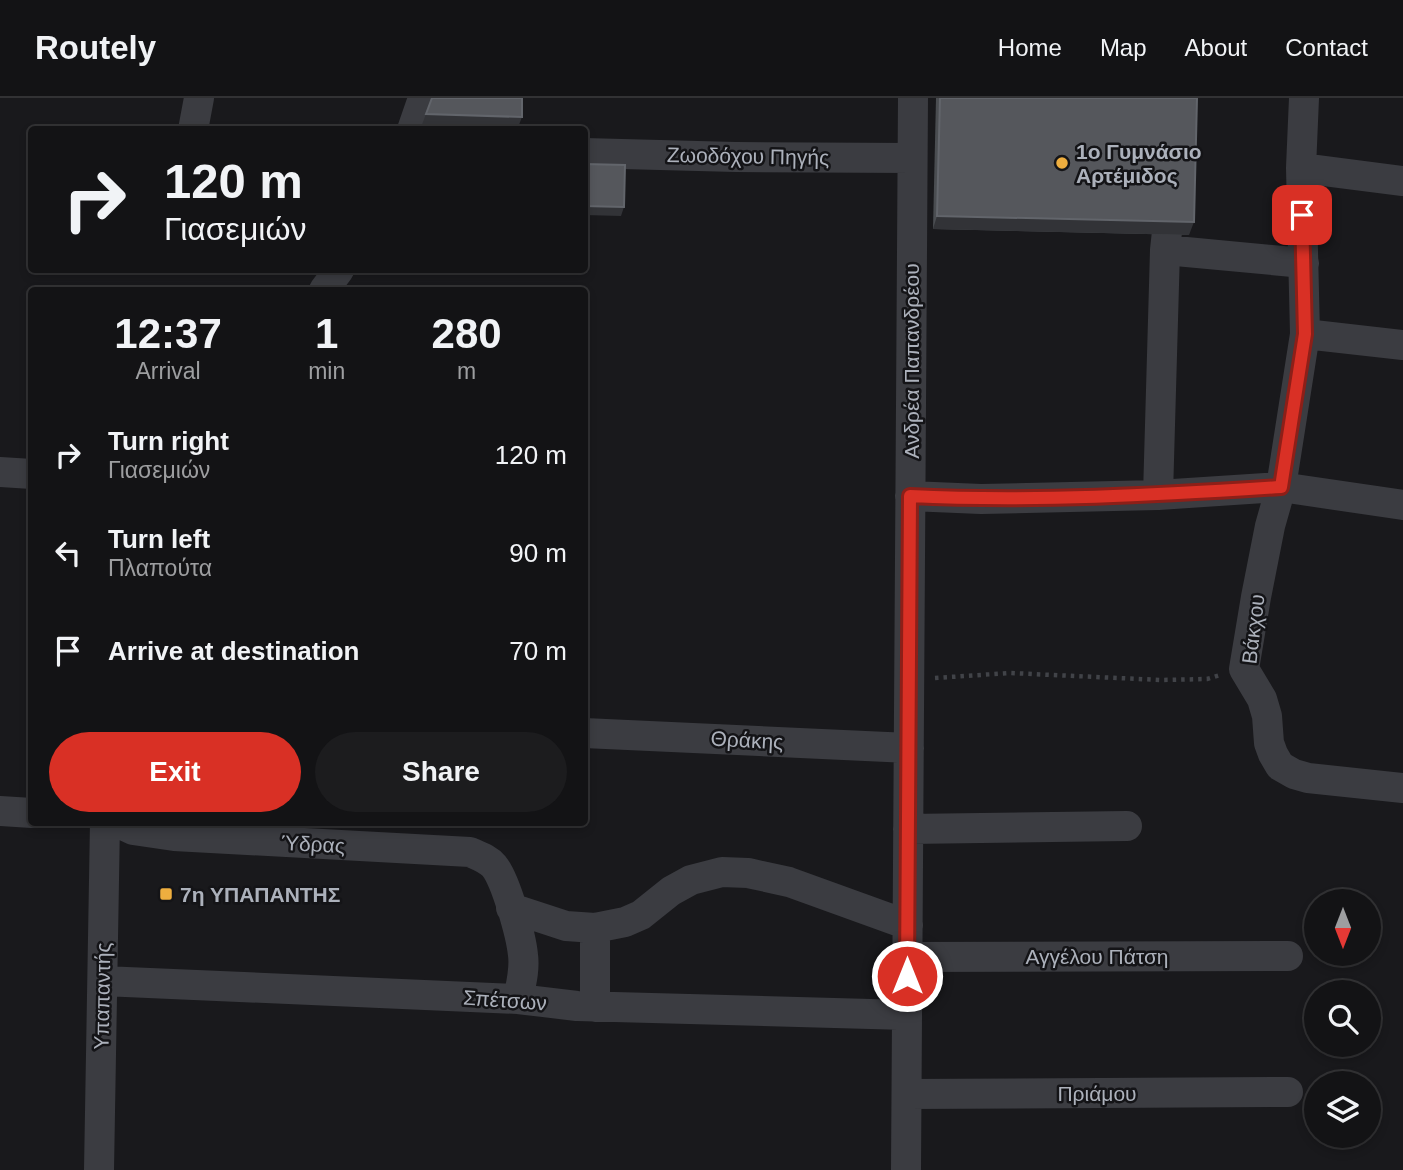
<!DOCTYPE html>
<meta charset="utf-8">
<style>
:root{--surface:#131315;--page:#1c1c1e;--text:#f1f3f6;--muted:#9d9ea0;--line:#323234;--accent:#d93025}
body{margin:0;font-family:Arial,sans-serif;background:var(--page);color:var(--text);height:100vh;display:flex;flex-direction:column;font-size:26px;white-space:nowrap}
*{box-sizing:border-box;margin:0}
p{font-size:23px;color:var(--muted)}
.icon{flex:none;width:38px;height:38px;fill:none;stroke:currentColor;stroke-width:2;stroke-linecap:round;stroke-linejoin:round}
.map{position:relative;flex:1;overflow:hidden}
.side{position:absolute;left:28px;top:189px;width:560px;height:539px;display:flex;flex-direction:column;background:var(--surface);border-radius:7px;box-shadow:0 4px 10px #0003,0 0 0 2px var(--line)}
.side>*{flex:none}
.hud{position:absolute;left:28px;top:28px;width:560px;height:147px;border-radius:7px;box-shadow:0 4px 10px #0003,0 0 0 2px var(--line);background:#131315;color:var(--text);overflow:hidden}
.needle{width:46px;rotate:180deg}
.fabs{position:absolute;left:1304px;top:791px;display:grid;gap:14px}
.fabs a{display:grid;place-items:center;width:77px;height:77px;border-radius:50%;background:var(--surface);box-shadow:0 4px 10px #0003,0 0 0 2px var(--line);font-size:35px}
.pin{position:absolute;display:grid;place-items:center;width:60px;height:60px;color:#fff;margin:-30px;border-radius:14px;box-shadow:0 4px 10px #0006}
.me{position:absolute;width:77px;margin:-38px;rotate:0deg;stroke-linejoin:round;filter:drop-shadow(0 0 5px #0008)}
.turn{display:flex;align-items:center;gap:24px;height:147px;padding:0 21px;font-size:32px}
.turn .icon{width:91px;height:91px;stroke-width:2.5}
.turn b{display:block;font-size:49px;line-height:60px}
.eta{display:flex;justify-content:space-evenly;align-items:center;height:119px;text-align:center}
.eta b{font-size:42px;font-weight:700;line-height:49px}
.cta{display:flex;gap:14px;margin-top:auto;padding:14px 21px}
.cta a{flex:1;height:80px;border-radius:42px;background:var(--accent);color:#fff;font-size:28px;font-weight:700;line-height:80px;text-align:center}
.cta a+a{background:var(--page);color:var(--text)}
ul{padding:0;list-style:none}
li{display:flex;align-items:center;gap:21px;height:98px;padding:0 21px}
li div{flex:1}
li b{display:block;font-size:26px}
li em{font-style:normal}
header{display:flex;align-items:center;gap:42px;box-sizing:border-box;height:98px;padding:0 35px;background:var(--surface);border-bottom:2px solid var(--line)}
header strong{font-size:33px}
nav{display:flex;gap:38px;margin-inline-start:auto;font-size:24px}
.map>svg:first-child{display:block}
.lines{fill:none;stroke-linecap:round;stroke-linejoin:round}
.path{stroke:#414348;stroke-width:4.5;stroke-dasharray:3.5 5;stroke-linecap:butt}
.minor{stroke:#3b3c41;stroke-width:30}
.wall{fill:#4a4d51}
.shaded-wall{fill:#323337}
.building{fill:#55575c;stroke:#62656b;stroke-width:2}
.route-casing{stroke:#8d1f18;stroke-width:18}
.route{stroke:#d93025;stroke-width:12}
.poi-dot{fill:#eeae3f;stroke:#141417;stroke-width:2.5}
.labels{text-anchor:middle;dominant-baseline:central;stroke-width:5;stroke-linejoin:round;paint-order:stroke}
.poi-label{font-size:21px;font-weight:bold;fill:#acb1bb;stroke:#141417;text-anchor:start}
.street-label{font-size:21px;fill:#acb1bb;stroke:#141417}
</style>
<header>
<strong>Routely</strong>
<nav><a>Home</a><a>Map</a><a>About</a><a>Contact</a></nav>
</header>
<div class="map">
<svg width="1403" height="1072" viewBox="0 0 1403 1072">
<rect width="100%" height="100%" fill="#19191c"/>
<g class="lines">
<path class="path" d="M935,580L1010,575L1161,582L1207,581L1220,577"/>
<path class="minor" d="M1304,0L1301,70L1305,236L1281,389L1270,428L1256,499L1244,571L1262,601L1267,618L1269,645L1273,656L1280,668L1294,676L1308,680L1403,690
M193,32L199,0
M412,32L423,0
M584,55L736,59L912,60
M1301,70L1403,83
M1165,152L1304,165
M324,192L339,172
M1305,236L1403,247
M0,374L32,376
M1158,397L1165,152L1171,97
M910,398L981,401L1158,397L1281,389L1403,407
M584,635L909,650
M0,713L32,715
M116,724L133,732L174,738L470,754C479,758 488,761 494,768C506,783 521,837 523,857C525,872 521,886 518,901
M908,731L1127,728
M511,810L566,828L595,830L625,824L641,817L671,793L691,782L722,774L748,775L789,784L908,827
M595,830V909
M907,859L1288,858
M103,883L518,901L577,908L907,917
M907,996L1288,994
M99,1072L105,724
M906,1072L913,0"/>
</g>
<path class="wall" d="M936,0H1197L1189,137L933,131Z"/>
<path class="shaded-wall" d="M426,16L522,19L517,32H420Z
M584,108L624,109L621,118L584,117Z
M937,118L1194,124L1189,137L933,131Z"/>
<path class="building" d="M432,0H522V19L426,16Z
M940,0H1197L1194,124L937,118Z
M584,66L625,67L624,109L584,108Z"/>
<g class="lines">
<g class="route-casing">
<path id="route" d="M907,878L910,398C1034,404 1158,397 1281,389L1305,236L1302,117"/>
</g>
<use href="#route" class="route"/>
</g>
<g class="poi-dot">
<circle cx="1062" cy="65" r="7"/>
<rect x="159" y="789" width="14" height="14" rx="3.5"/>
</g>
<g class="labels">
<g class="poi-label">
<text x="1076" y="53">1ο Γυμνάσιο<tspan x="1076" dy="24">Αρτέμιδος</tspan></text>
<text x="180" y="796">7η ΥΠΑΠΑΝΤΗΣ</text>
</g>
<g class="street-label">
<text transform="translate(748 58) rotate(1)">Ζωοδόχου Πηγής</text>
<text transform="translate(911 263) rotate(-90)">Ανδρέα Παπανδρέου</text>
<text transform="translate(1253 531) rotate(-83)">Βάκχου</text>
<text transform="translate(747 642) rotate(3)">Θράκης</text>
<text transform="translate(313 746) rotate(3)">Ύδρας</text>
<text x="1097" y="858">Αγγέλου Πάτση</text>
<text transform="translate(102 898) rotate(-89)">Υπαπαντής</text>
<text transform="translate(505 902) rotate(4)">Σπέτσων</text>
<text x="1097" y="995">Πριάμου</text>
</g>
</g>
</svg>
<div class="fabs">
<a><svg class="needle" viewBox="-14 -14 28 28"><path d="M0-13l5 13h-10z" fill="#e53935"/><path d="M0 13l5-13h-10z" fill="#9d9ea0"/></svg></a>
<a><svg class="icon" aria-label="search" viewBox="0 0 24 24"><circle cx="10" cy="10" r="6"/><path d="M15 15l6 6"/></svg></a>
<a><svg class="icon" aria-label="layers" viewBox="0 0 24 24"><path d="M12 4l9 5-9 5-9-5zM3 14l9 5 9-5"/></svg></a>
</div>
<div class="pin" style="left:1302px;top:117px;background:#d93025"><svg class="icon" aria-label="arrive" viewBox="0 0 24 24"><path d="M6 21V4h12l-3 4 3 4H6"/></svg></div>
<svg class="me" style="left:907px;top:878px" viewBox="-20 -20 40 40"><circle r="17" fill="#d93025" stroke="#fff" stroke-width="3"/><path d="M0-11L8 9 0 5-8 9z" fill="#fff"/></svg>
<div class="hud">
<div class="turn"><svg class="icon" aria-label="right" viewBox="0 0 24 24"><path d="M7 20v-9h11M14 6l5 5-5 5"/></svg><div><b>120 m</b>Γιασεμιών</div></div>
</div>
<section class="side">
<div class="eta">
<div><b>12:37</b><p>Arrival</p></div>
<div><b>1</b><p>min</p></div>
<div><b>280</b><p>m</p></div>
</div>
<ul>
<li><svg class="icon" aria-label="right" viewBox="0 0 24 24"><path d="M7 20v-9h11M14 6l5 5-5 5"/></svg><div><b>Turn right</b><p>Γιασεμιών</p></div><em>120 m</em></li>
<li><svg class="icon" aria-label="left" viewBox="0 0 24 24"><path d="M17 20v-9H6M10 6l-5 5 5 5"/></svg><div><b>Turn left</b><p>Πλαπούτα</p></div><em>90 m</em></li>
<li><svg class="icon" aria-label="arrive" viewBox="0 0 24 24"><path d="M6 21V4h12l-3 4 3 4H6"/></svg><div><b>Arrive at destination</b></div><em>70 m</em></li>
</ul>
<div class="cta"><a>Exit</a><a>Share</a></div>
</section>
</div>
